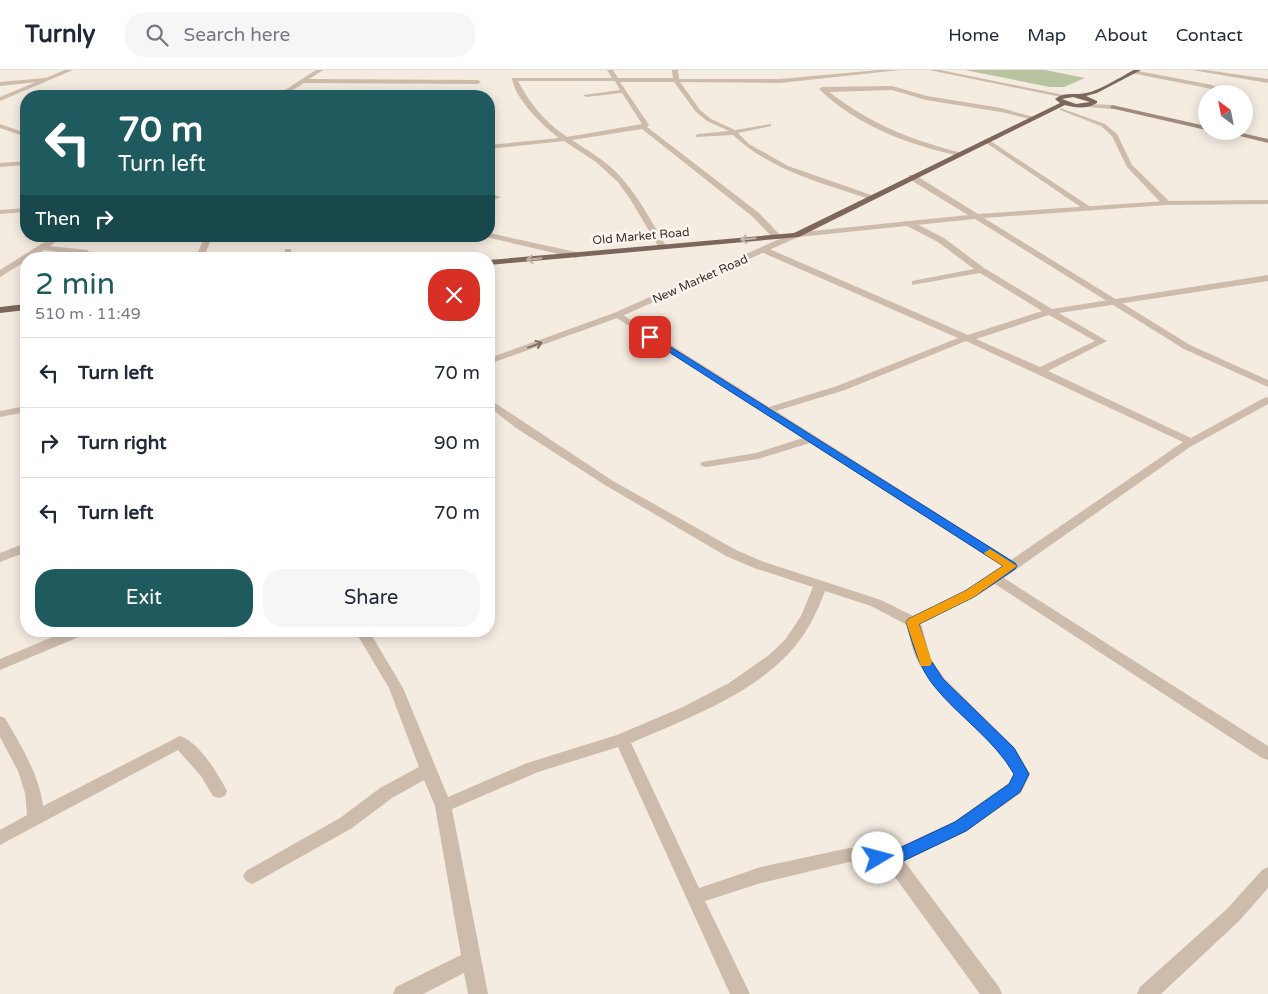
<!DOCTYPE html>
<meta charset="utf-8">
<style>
:root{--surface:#fff;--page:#f6f6f7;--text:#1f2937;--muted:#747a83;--line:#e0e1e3;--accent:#1f5a5e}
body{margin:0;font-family:"Varela Round",sans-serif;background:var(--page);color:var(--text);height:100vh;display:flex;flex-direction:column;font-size:19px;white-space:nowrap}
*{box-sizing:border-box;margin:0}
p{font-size:16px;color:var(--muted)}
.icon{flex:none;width:28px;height:28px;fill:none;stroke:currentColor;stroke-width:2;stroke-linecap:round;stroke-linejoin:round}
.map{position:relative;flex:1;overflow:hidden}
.drawer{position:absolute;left:20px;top:182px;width:475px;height:385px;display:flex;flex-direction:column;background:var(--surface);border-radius:20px;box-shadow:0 2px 12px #0003}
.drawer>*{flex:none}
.banner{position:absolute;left:20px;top:20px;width:475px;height:152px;border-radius:20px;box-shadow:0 2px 12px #0003;background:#1f5a5e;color:#fff;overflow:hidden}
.needle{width:32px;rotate:328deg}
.buttons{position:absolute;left:1198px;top:15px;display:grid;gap:10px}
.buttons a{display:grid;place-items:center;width:55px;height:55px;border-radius:50%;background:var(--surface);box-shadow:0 2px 12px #0003;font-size:25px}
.pin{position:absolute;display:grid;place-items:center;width:42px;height:42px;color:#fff;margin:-21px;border-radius:10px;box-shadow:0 2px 8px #0006}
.me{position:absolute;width:55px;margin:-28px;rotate:82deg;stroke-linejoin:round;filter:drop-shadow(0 0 4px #0008)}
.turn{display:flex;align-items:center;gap:18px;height:105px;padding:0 15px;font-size:22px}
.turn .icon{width:65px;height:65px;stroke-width:2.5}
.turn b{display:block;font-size:35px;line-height:42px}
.then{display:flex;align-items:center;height:48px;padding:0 15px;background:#0003;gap:10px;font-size:19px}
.round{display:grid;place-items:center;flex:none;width:52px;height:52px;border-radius:20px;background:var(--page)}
.summary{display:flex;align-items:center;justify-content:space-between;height:85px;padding:0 15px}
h1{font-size:30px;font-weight:600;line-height:38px;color:var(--accent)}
.button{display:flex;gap:10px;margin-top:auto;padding:10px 15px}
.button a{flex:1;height:58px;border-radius:20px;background:var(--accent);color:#fff;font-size:20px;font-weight:600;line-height:58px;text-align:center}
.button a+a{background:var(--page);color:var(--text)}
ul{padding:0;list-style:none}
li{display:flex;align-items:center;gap:15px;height:70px;padding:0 15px;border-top:1px solid var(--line)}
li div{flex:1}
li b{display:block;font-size:19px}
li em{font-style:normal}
header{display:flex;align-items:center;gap:30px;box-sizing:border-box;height:70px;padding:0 25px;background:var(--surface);border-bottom:1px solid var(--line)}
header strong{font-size:24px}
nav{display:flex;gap:28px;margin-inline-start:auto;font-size:18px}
.search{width:350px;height:45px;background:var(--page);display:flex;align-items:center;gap:12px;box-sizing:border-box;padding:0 18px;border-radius:20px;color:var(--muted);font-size:19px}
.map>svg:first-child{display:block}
.green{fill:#b8c4a0}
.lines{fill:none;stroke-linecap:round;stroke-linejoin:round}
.minor{fill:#cdbbac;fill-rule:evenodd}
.tertiary{fill:#cdbbac;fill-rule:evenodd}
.secondary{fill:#a18a7d;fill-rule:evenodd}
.primary{fill:#7d675c;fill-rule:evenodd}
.oneway{stroke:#c2b5ac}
.oneway2{stroke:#7d6f65}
.route{fill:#1a73e8;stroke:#114b97}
.slow{fill:#f59e0b}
.labels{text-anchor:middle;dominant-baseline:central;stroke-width:5;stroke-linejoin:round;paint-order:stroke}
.far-street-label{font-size:12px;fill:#3b302b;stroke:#fbf5ee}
</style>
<header>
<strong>Turnly</strong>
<div class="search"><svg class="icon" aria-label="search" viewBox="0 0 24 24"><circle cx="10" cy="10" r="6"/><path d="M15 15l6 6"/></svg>Search here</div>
<nav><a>Home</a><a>Map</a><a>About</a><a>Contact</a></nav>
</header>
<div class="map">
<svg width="1268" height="924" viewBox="0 0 1268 924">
<rect width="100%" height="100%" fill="#f4ebe1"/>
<path class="green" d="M965,0H1045L1085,8L1064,17H1050Z"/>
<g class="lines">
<path class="minor" d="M316,0H323L309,9L478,10L481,12L478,14L304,13L283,26H276Z
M607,0H613L618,8H673L672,0H678L679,9H780L879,0H900L780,13L680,12L700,40L711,49L735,60L771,54V56L738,63L749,74L788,96L877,127L870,129C823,114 770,100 733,65L696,67V65L698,64L729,61L707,51L696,42L674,12H620L649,55L647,57L759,143L779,164V168H773L753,147L642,59L572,70C587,80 603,89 616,102C637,123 651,151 666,176L662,178L658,176L630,129L618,112L596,92L564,71L489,79V75L559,68C543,56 514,28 512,8H612ZM518,11H615L620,20L583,25L586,27L622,23L642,54L567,67C545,52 530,34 518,11Z
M1133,0L1212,15L1215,17L1212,19L1131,3Z
M1192,0H1206L1268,9V13Z
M45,8L47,11L0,16V12Z
M892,16L927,26L1001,38L1037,48L1034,50L1001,42L926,30L892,20L829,22C871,54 911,70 962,83L963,84L960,86C909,75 857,56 819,19L822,17Z
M416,21L421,22L417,26H411Z
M1060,38L1105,54L1117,64L1132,95L1169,131V135H1163L1127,97L1112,66L1101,56L1060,40Z
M0,54L26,63V67L0,58Z
M985,70H989L1092,138L1085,140L985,72Z
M26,91V95L0,97V93Z
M494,125L501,127L489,132V127Z
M26,138V142L0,144V140Z
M905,151H911L944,168L984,198L1052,239L1268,205V211L1059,243L1107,271L1048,301L1191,368L1264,328L1268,327V334L1190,377L1004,508L1268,676V690L1262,688L995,514L974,527L921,554L931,589L944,608L1015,678L1030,704L1021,723L967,761L904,791L999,917L1002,924H980L887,796L849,792L761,813L705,831L750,924H730L618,677L538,702L452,739L488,924H468L464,903L423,924H393L396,917L461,885L435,736L424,710L392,728L352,758L258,811L252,814L246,811L243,806L246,801L340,748L380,718L419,697L389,618L355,561H369L403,618L448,727L527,693L617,665L683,637L729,613L769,585L785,570L801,546L813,517L754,498L726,486L605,415L516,358L489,337V329L613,411L736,480L764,492L881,530L913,546L964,521L1002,496L810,373L758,389L706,397L702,396L700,394L702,392L756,383L803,368L612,245L614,243H620L769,337L837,316L958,268L761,182V178H767L968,265L1042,241L980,203L912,215V211L974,199L938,172L905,155ZM1049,245L1095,271L1040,297L976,269ZM966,271L1183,372L1011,490L776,341L845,320ZM825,521L871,536L907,555C910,567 912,581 918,592C942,636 989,661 1014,704L1009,713L955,751L891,781L849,778L761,797L699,818L631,673C687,648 756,624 796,575C809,559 818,540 825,521Z
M489,163L576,182L580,185L576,188L486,167L489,166Z
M54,166H64L50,176L87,180L91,183L87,186L44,180L30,189H26V191L0,207V200Z
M205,166H241L237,168L211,170L203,189H195Z
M285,179H291L292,189H284Z
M26,336V342L0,347V341Z
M67,561H88L86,564L0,600V589Z
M0,646L5,648C21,676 39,704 43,736L180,666C199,672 218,704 227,721L225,726L219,728L213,726L201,706L178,680L0,775V760L27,745L25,723L18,701L0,667Z
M1268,797V818L1239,851L1161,924H1137L1140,917L1227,839L1262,800Z"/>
<path class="tertiary" d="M65,0H73L0,31V27Z
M929,0H940L1069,26L1066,28Z
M1086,34L1112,35L1115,37L1112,39L1088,37Z
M909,105H915L978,144L1166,131L1268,130V134L1166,135L984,148L1190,275L1268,310V317L1184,279L975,149L798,167L620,247L489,294V288L614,243L793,163L968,145L909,109Z
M26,473V482L0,492V483Z"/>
<path class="secondary" d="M1112,35L1206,56V60L1110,38Z
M1220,61H1233L1268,69V73Z"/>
<path class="primary" d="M1134,0H1141L1097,23L1086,26L1097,31V33C1087,39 1076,38 1065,35L799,167L489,195V190L794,163L1060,33L1055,29C1063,23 1069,24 1078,24C1096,24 1118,8 1134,0ZM1073,27L1090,32L1076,34L1062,29Z
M26,234V240L0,243V237Z"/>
</g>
<defs><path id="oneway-shaft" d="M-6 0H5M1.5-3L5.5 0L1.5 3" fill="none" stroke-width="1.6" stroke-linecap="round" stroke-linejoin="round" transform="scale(1.25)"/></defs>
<g class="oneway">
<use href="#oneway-shaft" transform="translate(748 169) rotate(175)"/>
<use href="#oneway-shaft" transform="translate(534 189) rotate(174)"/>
</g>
<use class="oneway2" href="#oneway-shaft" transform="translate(535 275) rotate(-20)"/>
<path class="route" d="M650,264L1015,493L1017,496L1015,499L974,527L919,554L930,589L943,609L1014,678L1029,704L1020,722L966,761L897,794L892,796L872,793L870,788L872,783L878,781L891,782L955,752L1009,714L1014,704C994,669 959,647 934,616C919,597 913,575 906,552L908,549L965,521L1003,496L647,268V265Z"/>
<path class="slow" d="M990,479L1017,496L974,527L919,554L932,592L930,596H921L906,552L908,549L965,521L1003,496L986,485L984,483Z"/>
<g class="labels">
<g class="far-street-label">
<text transform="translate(641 166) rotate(-5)">Old Market Road</text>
<text transform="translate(700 209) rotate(-24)">New Market Road</text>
</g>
</g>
</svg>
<div class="buttons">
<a><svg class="needle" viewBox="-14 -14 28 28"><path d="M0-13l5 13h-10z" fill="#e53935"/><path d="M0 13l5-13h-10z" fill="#747a83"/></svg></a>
</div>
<div class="pin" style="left:650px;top:267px;background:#d93025"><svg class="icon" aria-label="arrive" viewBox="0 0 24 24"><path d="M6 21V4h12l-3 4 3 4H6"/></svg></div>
<svg class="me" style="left:878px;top:788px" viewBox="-20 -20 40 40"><circle r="19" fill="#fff"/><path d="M0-13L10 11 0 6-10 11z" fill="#1a73e8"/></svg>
<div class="banner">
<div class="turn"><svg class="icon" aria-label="left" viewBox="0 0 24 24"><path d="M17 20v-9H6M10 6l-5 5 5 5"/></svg><div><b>70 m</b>Turn left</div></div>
<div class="then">Then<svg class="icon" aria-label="right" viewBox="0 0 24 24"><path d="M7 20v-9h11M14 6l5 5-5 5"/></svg></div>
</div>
<section class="drawer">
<div class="summary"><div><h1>2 min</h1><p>510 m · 11:49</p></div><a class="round" style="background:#d93025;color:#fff"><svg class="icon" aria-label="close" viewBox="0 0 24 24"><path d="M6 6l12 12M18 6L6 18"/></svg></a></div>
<ul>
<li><svg class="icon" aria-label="left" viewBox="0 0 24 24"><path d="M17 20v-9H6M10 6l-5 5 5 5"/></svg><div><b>Turn left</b></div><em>70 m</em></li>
<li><svg class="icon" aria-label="right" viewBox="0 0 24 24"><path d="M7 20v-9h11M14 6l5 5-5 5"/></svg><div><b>Turn right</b></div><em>90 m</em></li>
<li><svg class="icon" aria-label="left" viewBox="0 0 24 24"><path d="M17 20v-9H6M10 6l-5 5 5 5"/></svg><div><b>Turn left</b></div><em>70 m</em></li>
</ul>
<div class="button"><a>Exit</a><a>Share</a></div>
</section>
</div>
